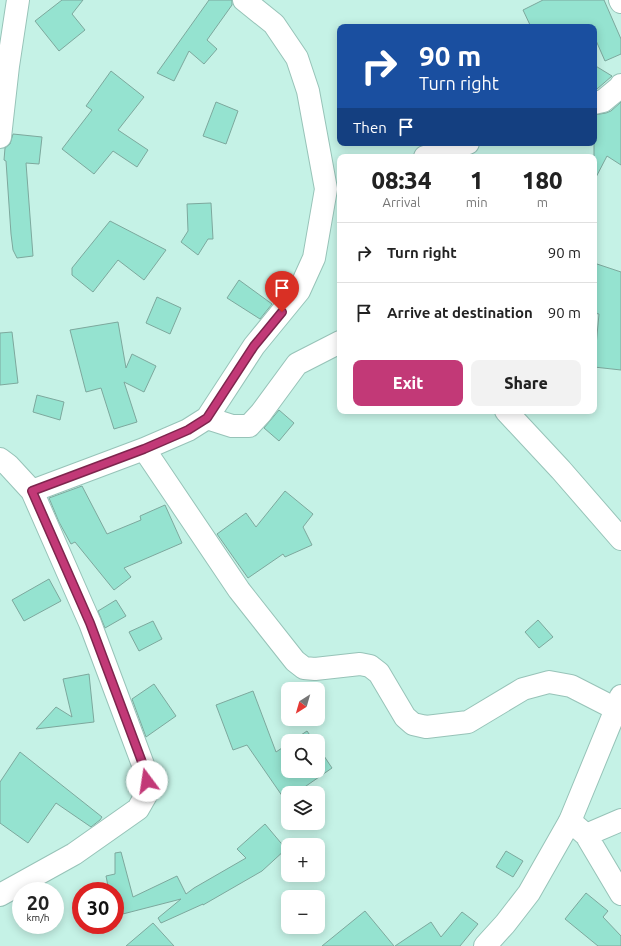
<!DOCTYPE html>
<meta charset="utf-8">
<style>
:root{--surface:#fff;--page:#f2f2f2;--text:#222;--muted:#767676;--line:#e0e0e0;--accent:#c23977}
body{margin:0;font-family:Ubuntu,sans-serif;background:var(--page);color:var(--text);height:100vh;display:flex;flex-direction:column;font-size:15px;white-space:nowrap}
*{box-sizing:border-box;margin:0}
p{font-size:13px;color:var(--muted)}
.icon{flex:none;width:22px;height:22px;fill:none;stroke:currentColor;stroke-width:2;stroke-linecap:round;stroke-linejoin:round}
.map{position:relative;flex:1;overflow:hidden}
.sheet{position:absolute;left:337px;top:154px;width:260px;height:260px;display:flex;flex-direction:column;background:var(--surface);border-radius:8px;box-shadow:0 2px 10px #0003}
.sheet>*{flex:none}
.guide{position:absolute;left:337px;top:24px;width:260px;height:122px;border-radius:8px;box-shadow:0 2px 10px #0003;background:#1a4fa0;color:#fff;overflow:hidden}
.needle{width:26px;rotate:217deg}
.controls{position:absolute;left:281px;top:682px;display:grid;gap:8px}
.controls a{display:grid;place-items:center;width:44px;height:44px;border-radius:8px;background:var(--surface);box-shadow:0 2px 10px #0003;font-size:20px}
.speed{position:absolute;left:12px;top:882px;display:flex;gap:8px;font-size:20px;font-weight:700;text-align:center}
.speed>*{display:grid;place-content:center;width:52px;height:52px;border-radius:50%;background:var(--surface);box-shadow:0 2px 10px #0003;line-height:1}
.speed small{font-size:10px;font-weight:400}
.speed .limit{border:6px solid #d22;background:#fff;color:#111}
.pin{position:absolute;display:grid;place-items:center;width:34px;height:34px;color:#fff;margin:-41px -17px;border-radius:50% 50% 50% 0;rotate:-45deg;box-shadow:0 0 4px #0007}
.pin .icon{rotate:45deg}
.me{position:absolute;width:44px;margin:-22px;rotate:346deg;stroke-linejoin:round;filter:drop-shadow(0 0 3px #0008)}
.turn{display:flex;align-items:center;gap:14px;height:84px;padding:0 16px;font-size:18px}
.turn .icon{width:52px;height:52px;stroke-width:2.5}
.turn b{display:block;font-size:28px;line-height:34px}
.then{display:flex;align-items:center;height:38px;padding:0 16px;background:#0003;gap:8px;font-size:15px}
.eta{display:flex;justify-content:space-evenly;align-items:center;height:68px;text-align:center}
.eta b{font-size:24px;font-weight:800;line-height:28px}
.cta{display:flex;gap:8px;margin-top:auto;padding:8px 16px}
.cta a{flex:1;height:46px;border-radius:8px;background:var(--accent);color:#fff;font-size:16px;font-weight:800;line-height:46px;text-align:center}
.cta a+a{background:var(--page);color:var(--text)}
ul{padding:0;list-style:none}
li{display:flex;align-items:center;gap:12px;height:60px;padding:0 16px;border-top:1px solid var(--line)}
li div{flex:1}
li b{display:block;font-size:15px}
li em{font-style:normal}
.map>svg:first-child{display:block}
.building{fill:#95e3d0;stroke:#7da89d}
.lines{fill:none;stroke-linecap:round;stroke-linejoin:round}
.minor-casing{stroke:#97c3b8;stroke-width:24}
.tertiary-casing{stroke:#97c3b8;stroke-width:24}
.minor{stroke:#fff;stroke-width:22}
.tertiary{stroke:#fff;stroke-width:22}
.route-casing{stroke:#7e254d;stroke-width:10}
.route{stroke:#c23977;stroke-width:7}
</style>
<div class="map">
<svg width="621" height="946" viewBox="0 0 621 946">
<rect width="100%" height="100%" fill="#c5f2e6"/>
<path class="building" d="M62,0H83L72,14L85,30L59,51L35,21Z
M209,0H232V5L207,40L217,49L204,64L189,51L174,81L157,73Z
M543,0H604L621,39V54L605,61L594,36V27H531L523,10Z
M594,65L612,76L597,89L594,90Z
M111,71L144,97L118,130L148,150L137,167L113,151L94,174L62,149L92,110L86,106Z
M216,102L238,111L226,144L203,136Z
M621,102V165L607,156L594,181V115L606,113L611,111Z
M13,134L42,137L39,164L26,163L33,256L17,258L13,250L11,234L6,161L4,160L5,148L10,144Z
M211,203L213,239H208L198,255L181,242L188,231L187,204Z
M110,221L166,250L144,280L118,260L93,292L72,275V268Z
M594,263L621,272V370L594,367L599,314L594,313Z
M239,280L272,304L260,319L227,298Z
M157,297L181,308L170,334L146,323Z
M118,322L126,368L132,354L156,366L144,392L124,382L137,422L114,429L101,388L86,392L70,330Z
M12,332L18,383L0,385V333Z
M37,395L64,402L60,420L33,412Z
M279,410L294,423L279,441L264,428Z
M82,486L107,534L141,520L140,516L165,505L182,543L124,568L131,577L114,590L75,542L71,544L59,522L49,498Z
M285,491L313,514L303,527L312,545L285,557L283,554L248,578L217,534L246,513L256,527Z
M49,579L61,601L24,621L12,600Z
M116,600L126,616L105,628L98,611Z
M538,620L553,637L539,648L525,632Z
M153,621L162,639L139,651L129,632Z
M89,674L94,722L36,729L56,707L72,717L63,679Z
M154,684L176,716L146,737L132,699Z
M253,691L276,752L288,744V771H318V747L332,768L296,793H288V798L285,800L247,745L233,750L216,705Z
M307,731L314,741H292Z
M20,752L102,817L100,820L91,827L56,803L28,843L0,823V782Z
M265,824L286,849L262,871L203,905V904L161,923L158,918L181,899L115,916V891H109L106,876L115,874V853L121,852L133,897L177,876L186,894L194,888L246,858L237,849Z
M506,851L523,861L513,877L496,867Z
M586,893L608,911L603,917L621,936V946H598L565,919Z
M365,911L394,946H322Z
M462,912L478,924L460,946H395L431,922L441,937Z
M153,923L174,946H126Z"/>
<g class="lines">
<g class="minor-casing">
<path id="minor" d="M620,0L621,2
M594,103L603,101L620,87L621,85
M0,137L8,66L18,0
M425,157L468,143
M506,411L561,470L621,539
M207,418L232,426H249L261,413L297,364L340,342
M144,449L239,590L295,661L304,668L315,669L360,664L370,666L379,673L405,717L413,724L426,727L468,722L523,689L549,682L571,686L616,709
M0,459L8,465L32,491L90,623L145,770L147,781L146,795L138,809L74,854L0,895
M32,491L144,449L188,430L207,418L254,346L299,291L314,258L326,189L308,91L297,58L274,24L244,0
M570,821L586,835L621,894
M586,835L621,820"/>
</g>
<g class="tertiary-casing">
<path id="tertiary" d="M485,946L505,924L529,893L570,821L616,709L621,696"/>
</g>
<use href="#minor" class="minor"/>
<use href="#tertiary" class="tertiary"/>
</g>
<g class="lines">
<g class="route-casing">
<path id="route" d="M147,781L145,770L90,623L32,491L144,449L188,430L207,418L254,346L282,312"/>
</g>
<use href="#route" class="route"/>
</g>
</svg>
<div class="controls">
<a><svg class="needle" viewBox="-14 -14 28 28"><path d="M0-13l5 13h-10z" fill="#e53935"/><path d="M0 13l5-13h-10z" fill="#767676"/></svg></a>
<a><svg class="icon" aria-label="search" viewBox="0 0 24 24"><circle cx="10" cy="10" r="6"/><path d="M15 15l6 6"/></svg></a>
<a><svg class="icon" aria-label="layers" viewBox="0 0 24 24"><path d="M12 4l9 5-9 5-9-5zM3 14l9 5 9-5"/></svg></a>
<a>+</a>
<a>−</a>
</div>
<div class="speed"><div>20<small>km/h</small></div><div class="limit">30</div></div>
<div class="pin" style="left:282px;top:312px;background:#d93025"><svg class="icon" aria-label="arrive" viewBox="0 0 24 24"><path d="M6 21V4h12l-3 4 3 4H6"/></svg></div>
<svg class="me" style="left:147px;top:781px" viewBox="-20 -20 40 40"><circle r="19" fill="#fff"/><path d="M0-13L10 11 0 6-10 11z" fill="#c23977"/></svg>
<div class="guide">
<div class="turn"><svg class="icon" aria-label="right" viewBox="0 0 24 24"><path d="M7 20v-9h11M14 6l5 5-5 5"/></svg><div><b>90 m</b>Turn right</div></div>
<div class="then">Then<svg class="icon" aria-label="arrive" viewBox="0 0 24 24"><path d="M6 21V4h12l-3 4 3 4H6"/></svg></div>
</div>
<section class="sheet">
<div class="eta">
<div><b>08:34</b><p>Arrival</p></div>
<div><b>1</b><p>min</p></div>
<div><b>180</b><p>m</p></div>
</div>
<ul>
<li><svg class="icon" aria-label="right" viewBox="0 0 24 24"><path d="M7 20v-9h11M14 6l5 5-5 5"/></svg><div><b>Turn right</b></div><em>90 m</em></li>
<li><svg class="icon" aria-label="arrive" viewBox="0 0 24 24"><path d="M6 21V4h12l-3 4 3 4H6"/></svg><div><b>Arrive at destination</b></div><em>90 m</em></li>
</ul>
<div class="cta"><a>Exit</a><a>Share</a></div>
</section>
</div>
